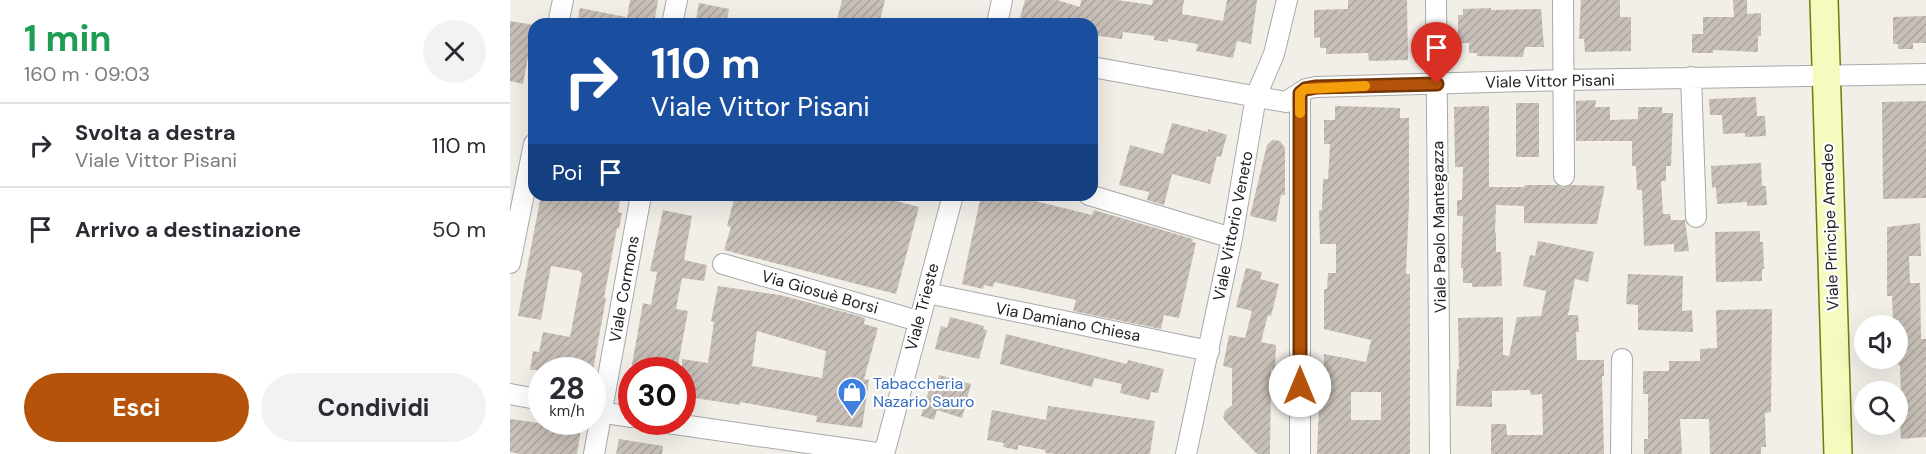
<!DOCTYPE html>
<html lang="it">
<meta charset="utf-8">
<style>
:root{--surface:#fff;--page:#f2f2f3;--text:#2b2b33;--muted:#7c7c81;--line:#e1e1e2;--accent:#b45309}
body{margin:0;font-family:"DM Sans",sans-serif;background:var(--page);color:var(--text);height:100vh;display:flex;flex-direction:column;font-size:22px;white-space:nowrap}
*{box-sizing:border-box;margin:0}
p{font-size:20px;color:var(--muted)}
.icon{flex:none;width:33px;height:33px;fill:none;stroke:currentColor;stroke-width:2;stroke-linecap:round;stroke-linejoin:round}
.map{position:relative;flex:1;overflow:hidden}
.sheet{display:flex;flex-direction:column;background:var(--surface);width:510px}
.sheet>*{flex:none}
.banner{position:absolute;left:18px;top:18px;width:570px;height:183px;border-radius:18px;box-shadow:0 6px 24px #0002;background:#1a4fa0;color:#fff;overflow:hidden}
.controls{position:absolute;left:1344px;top:315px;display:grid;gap:12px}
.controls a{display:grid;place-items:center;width:54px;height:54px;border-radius:50%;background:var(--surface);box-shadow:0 6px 24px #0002;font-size:30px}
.speed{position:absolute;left:18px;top:357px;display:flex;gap:12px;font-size:30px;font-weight:700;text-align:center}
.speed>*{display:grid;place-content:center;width:78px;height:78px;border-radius:50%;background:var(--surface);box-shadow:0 6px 24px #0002;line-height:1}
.speed small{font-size:15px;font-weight:400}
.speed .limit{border:9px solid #d22;background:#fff;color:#111}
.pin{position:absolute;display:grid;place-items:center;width:51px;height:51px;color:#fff;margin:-62px -26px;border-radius:50% 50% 50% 0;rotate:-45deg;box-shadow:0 0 6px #0007}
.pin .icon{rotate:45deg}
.me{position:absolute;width:66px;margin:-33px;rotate:0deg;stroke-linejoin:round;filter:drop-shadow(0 0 4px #0008)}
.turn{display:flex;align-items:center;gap:21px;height:126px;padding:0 24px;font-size:27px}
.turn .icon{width:78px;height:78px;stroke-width:2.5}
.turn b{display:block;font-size:42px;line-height:51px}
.then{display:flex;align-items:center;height:57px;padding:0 24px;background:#0003;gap:12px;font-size:22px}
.round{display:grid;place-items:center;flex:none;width:63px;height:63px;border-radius:32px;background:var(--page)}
.summary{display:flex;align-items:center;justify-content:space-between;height:102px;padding:0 24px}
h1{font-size:36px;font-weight:700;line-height:45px;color:#1e9e55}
.primary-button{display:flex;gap:12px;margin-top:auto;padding:12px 24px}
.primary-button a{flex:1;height:69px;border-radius:36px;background:var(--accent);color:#fff;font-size:24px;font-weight:700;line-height:69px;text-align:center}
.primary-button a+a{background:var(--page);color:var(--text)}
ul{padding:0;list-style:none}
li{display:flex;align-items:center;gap:18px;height:84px;padding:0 24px;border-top:2px solid var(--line)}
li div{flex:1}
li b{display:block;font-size:22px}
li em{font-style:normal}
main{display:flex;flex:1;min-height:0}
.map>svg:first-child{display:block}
.building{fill:url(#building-hatch);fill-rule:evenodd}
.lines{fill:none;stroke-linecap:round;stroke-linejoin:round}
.street-casing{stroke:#a9a9a9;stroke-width:22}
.secondary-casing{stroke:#707d05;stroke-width:30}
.street{stroke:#fff;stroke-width:20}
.secondary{stroke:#f7fabf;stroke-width:27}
.route-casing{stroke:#753606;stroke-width:15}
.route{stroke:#b45309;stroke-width:10}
.slow{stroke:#f59e0b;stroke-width:10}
.labels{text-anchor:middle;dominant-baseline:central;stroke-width:4.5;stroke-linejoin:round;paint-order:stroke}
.street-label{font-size:16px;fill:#222;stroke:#fff}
.shop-label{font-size:16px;fill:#366cbe;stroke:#fff;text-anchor:start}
</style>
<main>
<section class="sheet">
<div class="summary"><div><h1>1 min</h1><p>160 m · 09:03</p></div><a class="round"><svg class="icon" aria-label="close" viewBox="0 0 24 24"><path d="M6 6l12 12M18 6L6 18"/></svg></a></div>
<ul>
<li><svg class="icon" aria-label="right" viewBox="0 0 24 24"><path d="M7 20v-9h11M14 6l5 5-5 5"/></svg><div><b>Svolta a destra</b><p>Viale Vittor Pisani</p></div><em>110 m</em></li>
<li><svg class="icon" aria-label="arrive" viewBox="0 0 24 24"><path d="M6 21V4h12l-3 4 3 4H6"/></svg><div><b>Arrivo a destinazione</b></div><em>50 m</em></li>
</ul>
<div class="primary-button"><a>Esci</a><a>Condividi</a></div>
</section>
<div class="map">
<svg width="1416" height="454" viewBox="0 0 1416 454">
<defs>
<pattern id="building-hatch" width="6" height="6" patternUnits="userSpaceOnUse" patternTransform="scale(1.5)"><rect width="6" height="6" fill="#c7bfb8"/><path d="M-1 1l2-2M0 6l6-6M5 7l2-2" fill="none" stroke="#aba49e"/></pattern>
</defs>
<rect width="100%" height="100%" fill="#f2efe9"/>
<path class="building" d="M120,0H148L144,24H116Z
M332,0H375L369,24H326Z
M515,0H547L570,7L571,0H607L642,5L643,0H674L672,14L713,21L717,0H747L741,44L727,41L723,58L686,51L688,44L658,39V42L644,40V36L613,32L612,39L582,35V24H518L509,21Z
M838,0H897L898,60L859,61L858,53L816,54V48H810V37L804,38V10L838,9Z
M1071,0H1110V17H1121V51L1075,52L1074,39H1069Z
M1223,0H1237V14L1251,13V36H1248V52L1203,50V53H1182V34H1193V17H1224Z
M189,3L219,9L216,24H185Z
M70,8L116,17L115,24H67Z
M981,8V10L1031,9L1034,47H1015L1013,57L967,56V53H959V43H948V15H953V9Z
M1416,16V43H1403V49H1388V44H1383V17Z
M0,21L24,25L13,84L0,81Z
M1246,97L1247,116H1255L1256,136L1235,137V133L1213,134L1212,115H1200L1199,99Z
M1086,100L1085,107H1100V120L1128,119V107H1152V113H1163L1161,166H1156V181H1151L1153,214H1160L1161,220H1175L1179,251L1164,252V244L1134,246L1132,190H1127L1126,166H1122V141H1066V101Z
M1416,101V198L1373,199L1372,102Z
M1006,103H1029V157H1006Z
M825,106L890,108V118H899V204L896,274H900V454H807L809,405H806L807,390H811V378H814V354L856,362L861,340L814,329V289H817L818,273H826V244H810L809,210H812L813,179H818L820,144H814V120H825ZM841,392H871V420H841Z
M979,106V187H1014L1015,185H1047L1053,188L1061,185L1095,186L1087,224L1014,223V206L986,205L985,232L986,233V252H991L992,286L962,287V283H953V268H951L953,216H947V200H952L953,167H945L944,107Z
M662,123L698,132V129L717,135L711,157L707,156L700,184L662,174L654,205L637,200L639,192L609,185L620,145L653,154Z
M762,140L770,141L775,148V195H771L766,222L740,216L757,145Z
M1251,163L1252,186H1256L1257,205L1237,206V202L1207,204L1206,187L1202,188L1201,166Z
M31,195H111L108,212L112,213L109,229L107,228L94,298H96L83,370H20L23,351L29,352L33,332L60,337L72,274L70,271L41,266L31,320L8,316Z
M225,195H363L409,207L386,294L214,250L221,227L217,226Z
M471,195H509V197L582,215L584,210L683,239L682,242L686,243L669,318L654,315L651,329L563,311L566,300L484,282L483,287L474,285L473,289L452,284Z
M153,210L182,216L174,260L197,265L194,281L172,278L166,309L178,311L167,370H121L133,303L141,305L147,272L140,271Z
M1410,223L1411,256H1399L1400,283H1410L1411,339H1416V437L1391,439L1390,425L1388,426V400H1391L1390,365H1388L1389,320H1383L1382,296H1377V227Z
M1250,231V242H1253L1254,269H1252V281L1206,282L1205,232Z
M1028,241L1084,252L1078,282L1065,279L1058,315H1068L1069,332H1066L1067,360H1094V376H1092L1094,454H981V424H996L997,435H1033L1032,394L1021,395L1020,390L982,391V407L946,406L947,369H949L948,318L993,317V355L999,356L1007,317L1031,316L1036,291L1013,286L1020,255L1025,256Z
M736,268L752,272L750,279L769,284L761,316L758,315L751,342L766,345L765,370L761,369L760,454H747L715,421L713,417L715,411L722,405V368L713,366L719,335L735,338L742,311L726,307Z
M1118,274L1173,276L1172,311L1182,310L1183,332L1128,330V305L1116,304Z
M208,286L270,295L338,313L355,318L354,324L368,328L354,379L359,380L352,428L306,422L307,416L230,402V405L172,396V359L198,363L204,322L201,321ZM247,331L316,351L312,378L242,366Z
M1262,309L1261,412L1255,413L1256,447H1251V454H1200L1199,419H1170L1172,454H1134V439H1138V394H1133V371H1159V361H1190V349L1207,348L1206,310Z
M440,317L474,326L473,329L477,330L469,359L425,349L431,326L437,328Z
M496,334L617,364L618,360L654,369L648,393L641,392L639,400L610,393L612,384L584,378L582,387L490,364Z
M429,375L461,384L452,418L427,410L424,420L411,416L422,380L428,381Z
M538,406L645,421L640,454H545L535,453V450L508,445V450L493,447L494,443L477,440L482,410L536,420Z
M0,419L71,429L67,454H10L0,452Z
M109,439L153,446L152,454H106Z"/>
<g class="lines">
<g class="street-casing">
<path id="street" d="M926,0L930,454
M1053,0L1054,176
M48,24L53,0
M162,24L167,0
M487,24L492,0
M582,67L776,102L796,89L806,87L1054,80L1416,74
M1181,77L1186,217
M790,93V454
M579,195L722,238
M0,263L24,144
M213,264L408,321
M417,293L699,351
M0,394L32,400
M82,411L122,417
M151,422L374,454
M84,454L131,195
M374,454L443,195
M676,454L722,238L746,96L764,54L777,0
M1111,454L1112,359"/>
</g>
<g class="secondary-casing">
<path id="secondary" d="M1314,0L1328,454"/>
</g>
<use href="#street" class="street"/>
<use href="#secondary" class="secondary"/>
</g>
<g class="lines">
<g class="route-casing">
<path id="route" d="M790,386V93L795,89L806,87L927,84"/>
</g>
<use href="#route" class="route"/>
<path class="slow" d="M790,113V93L795,89L855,86"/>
</g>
<defs>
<g id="shop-pin" transform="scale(1.5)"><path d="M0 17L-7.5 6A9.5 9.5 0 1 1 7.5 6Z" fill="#3f7fe0" stroke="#fff"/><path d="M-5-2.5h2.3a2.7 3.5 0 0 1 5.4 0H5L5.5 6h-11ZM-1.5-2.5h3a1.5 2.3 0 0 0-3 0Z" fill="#fff"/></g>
</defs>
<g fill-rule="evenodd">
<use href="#shop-pin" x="342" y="392"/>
</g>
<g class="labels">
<g class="street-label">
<text transform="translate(1040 81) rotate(-1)">Viale Vittor Pisani</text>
<text transform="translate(723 226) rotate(-79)">Viale Vittorio Veneto</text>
<text transform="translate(929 227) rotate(-91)">Viale Paolo Mantegazza</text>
<text transform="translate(1320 227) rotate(-92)">Viale Principe Amedeo</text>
<text transform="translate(114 289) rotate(-80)">Viale Cormons</text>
<text transform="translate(310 292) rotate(16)">Via Giosuè Borsi</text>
<text transform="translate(412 307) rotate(-75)">Viale Trieste</text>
<text transform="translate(558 322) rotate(11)">Via Damiano Chiesa</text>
</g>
<g class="shop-label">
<text x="363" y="383">Tabaccheria<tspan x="363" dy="18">Nazario Sauro</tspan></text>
</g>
</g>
</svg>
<div class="controls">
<a><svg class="icon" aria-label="sound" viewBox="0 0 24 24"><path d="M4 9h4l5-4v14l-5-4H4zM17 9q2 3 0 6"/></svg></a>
<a><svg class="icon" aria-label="search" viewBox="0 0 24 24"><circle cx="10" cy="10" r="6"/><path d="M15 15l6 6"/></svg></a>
</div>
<div class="speed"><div>28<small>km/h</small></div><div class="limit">30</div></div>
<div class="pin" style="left:927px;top:84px;background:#d93025"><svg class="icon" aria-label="arrive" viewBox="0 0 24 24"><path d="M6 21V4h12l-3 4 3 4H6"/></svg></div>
<svg class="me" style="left:790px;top:386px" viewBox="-20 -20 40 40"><circle r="19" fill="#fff"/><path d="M0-13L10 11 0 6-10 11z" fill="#b45309"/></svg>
<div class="banner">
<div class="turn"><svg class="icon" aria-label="right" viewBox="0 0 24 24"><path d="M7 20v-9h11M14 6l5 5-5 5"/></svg><div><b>110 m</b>Viale Vittor Pisani</div></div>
<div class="then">Poi<svg class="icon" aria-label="arrive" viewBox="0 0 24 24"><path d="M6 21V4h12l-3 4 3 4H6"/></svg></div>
</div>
</div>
</main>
